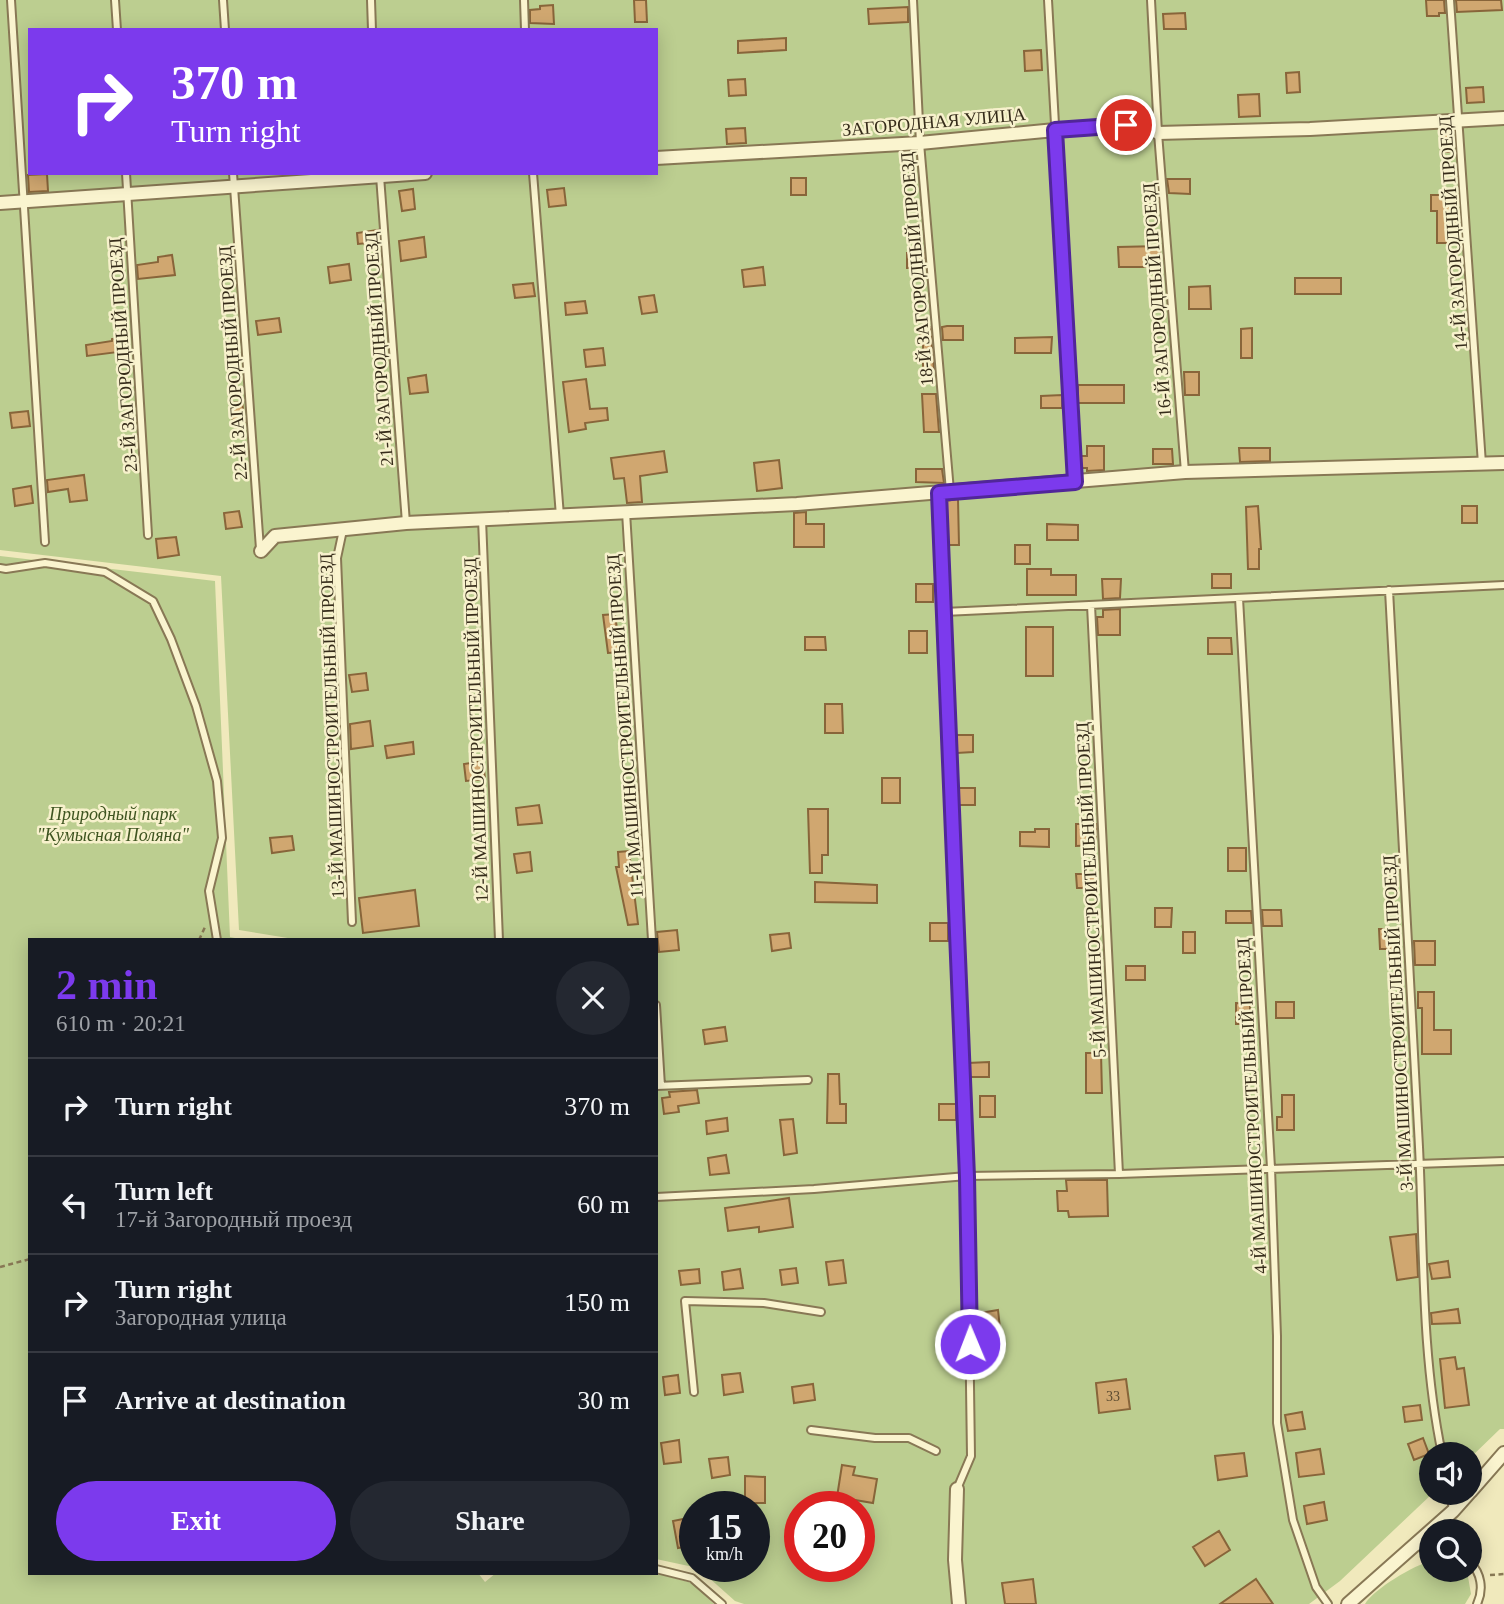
<!DOCTYPE html>
<meta charset="utf-8">
<style>
:root{--surface:#171b24;--page:#242831;--text:#f1f3f6;--muted:#9ea1a6;--line:#363941;--accent:#7c3aed}
body{margin:0;font-family:Georgia,serif;background:var(--page);color:var(--text);height:100vh;display:flex;flex-direction:column;font-size:26px;white-space:nowrap}
*{box-sizing:border-box;margin:0}
p{font-size:23px;color:var(--muted)}
.icon{flex:none;width:38px;height:38px;fill:none;stroke:currentColor;stroke-width:2;stroke-linecap:round;stroke-linejoin:round}
.map{position:relative;flex:1;overflow:hidden}
.sheet{position:absolute;left:28px;top:938px;width:630px;height:637px;display:flex;flex-direction:column;background:var(--surface);border-radius:0px;box-shadow:0 4px 18px #0003}
.sheet>*{flex:none}
.guide{position:absolute;left:28px;top:28px;width:630px;height:147px;border-radius:0px;box-shadow:0 4px 18px #0003;background:#7c3aed;color:#fff;overflow:hidden}
.controls{position:absolute;left:1419px;top:1442px;display:grid;gap:14px}
.controls a{display:grid;place-items:center;width:63px;height:63px;border-radius:50%;background:var(--surface);box-shadow:0 4px 18px #0003;font-size:35px}
.speed{position:absolute;left:679px;top:1491px;display:flex;gap:14px;font-size:35px;font-weight:700;text-align:center}
.speed>*{display:grid;place-content:center;width:91px;height:91px;border-radius:50%;background:var(--surface);box-shadow:0 4px 18px #0003;line-height:1}
.speed small{font-size:18px;font-weight:400}
.speed .limit{border:10px solid #d22;background:#fff;color:#111}
.pin{position:absolute;display:grid;place-items:center;width:60px;height:60px;color:#fff;margin:-30px;border:4px solid #fff;border-radius:50%;box-shadow:0 2px 7px #0007}
.me{position:absolute;width:77px;margin:-38px;rotate:359deg;stroke-linejoin:round;filter:drop-shadow(0 0 5px #0008)}
.turn{display:flex;align-items:center;gap:24px;height:147px;padding:0 28px;font-size:32px}
.turn .icon{width:91px;height:91px;stroke-width:2.5}
.turn b{display:block;font-size:49px;line-height:60px}
.round{display:grid;place-items:center;flex:none;width:74px;height:74px;border-radius:37px;background:var(--page)}
.overview{display:flex;align-items:center;justify-content:space-between;height:119px;padding:0 28px}
h1{font-size:42px;font-weight:800;line-height:52px;color:var(--accent)}
.action{display:flex;gap:14px;margin-top:auto;padding:14px 28px}
.action a{flex:1;height:80px;border-radius:42px;background:var(--accent);color:#fff;font-size:28px;font-weight:800;line-height:80px;text-align:center}
.action a+a{background:var(--page);color:var(--text)}
ul{padding:0;list-style:none}
li{display:flex;align-items:center;gap:21px;height:98px;padding:0 28px;border-top:2px solid var(--line)}
li div{flex:1}
li b{display:block;font-size:26px}
li em{font-style:normal}
.map>svg:first-child{display:block}
.green{fill:#bcce90;fill-rule:evenodd}
.building{fill:#d0a770;stroke:#88653a;stroke-width:2}
.lines{fill:none;stroke-linecap:round;stroke-linejoin:round}
.lane-casing{stroke:#887855;stroke-width:10}
.street-casing{stroke:#887855;stroke-width:16}
.path{stroke:#887855;stroke-width:2.5;stroke-dasharray:5 3.5;stroke-linecap:butt}
.lane{stroke:#faf4cf;stroke-width:6}
.street{stroke:#faf4cf;stroke-width:12}
.route-casing{stroke:#51269a;stroke-width:18}
.route{stroke:#7c3aed;stroke-width:12}
.labels{text-anchor:middle;dominant-baseline:central;stroke-width:5;stroke-linejoin:round;paint-order:stroke}
.number-label{font-size:14px;fill:#5c4b30}
.street-label{font-size:18px;fill:#362c1a;stroke:#f7f1cc}
.park-label{font-size:18px;font-style:italic;fill:#3e5420;stroke:#f7f1cc}
</style>
<div class="map">
<svg width="1504" height="1604" viewBox="0 0 1504 1604">
<rect width="100%" height="100%" fill="#f0e9bc"/>
<path class="green" d="M0,0H1504V1429H1500L1470,1458V1454H1432V1493H1433L1340,1581L1309,1604H744L735,1601L698,1568L656,1559V940H300L239,930L221,576L0,550ZM30,30H656V173H30ZM695,1507H754V1566H695ZM800,1507H859V1566H800Z
M0,556L215,581L230,937L245,940H30V1573H478L485,1582L496,1573H655L692,1583L714,1604H0Z
M1431,1561L1432,1570L1467,1571L1471,1594L1465,1604H1365C1374,1589 1414,1565 1431,1561Z"/>
<path class="building" d="M634,0H646L647,22H635Z
M1426,0H1444L1445,13H1439V16H1427Z
M1456,0H1501L1502,10L1457,12Z
M553,5L554,24L530,23V10L540,9V6Z
M908,7V22L869,24L868,9Z
M1185,13L1186,29H1164L1163,14Z
M786,38V50L738,53V41Z
M1041,50L1042,70L1025,71L1024,51Z
M1299,72L1300,92L1287,93L1286,73Z
M745,79L746,95L729,96L728,80Z
M1483,87L1484,102L1467,103L1466,88Z
M1259,94L1260,116L1239,117L1238,95Z
M745,128L746,143L727,144L726,129Z
M1440,130H1453V152H1441Z
M47,174L48,191L29,192L28,175Z
M791,178H806V195H791Z
M1167,179H1190V194L1169,193Z
M564,188L566,205L549,207L547,190Z
M413,189L415,209L402,211L399,191Z
M1431,195H1455L1458,243H1437V211H1431Z
M378,230L379,242L358,244L357,233Z
M424,237L426,257L401,261L399,241Z
M1160,246V267H1119L1118,247Z
M907,253H924L925,268H907Z
M172,255L175,275L138,279L137,265L158,262V257Z
M349,264L351,280L330,283L328,267Z
M763,267L765,285L744,287L742,270Z
M1295,278H1341V294H1295Z
M533,283L535,296L515,298L513,285Z
M1210,286L1211,309H1189V287Z
M654,295L657,312L642,314L639,297Z
M585,301L587,313L566,315L565,303Z
M279,318L281,332L258,335L256,321Z
M947,326H963V340H943L942,327Z
M920,327H930L934,369H923V340H920Z
M1252,328V358H1241V329Z
M125,337L126,351L87,356L86,345L112,341V339Z
M1052,337L1051,353H1015V338Z
M603,348L605,365L586,367L584,350Z
M1184,372H1199V395H1185Z
M426,375L428,392L410,394L408,378Z
M586,379L590,409L607,408L608,420L585,423L586,429L569,432L563,382Z
M1078,385H1124V403H1078Z
M922,394H936L939,432H924Z
M1062,395V408H1041V396Z
M242,402L245,422L233,424L230,403Z
M28,411L30,426L12,428L10,413Z
M1087,446H1104V470L1087,471V468H1080L1079,456H1087Z
M1239,448H1270V461L1240,462Z
M1153,449H1172L1173,464H1153Z
M664,451L667,472L640,476L642,502L627,503L624,478L614,479L611,458Z
M779,460L782,488L757,491L754,463Z
M916,469H942L944,483L916,482Z
M84,475L87,500L70,502L68,489L48,492L47,480Z
M31,486L33,503L15,506L13,489Z
M958,499L959,545H947L945,501Z
M1258,506L1261,549H1259V569H1248L1246,507Z
M1462,506H1477V523H1462Z
M239,511L242,527L226,529L224,513Z
M806,512V524H824V547H794V513Z
M1047,524L1078,525V540H1047Z
M176,537L179,555L158,558L156,539Z
M1015,545H1030V564H1015Z
M1027,569H1051V575H1076V595H1027Z
M1212,574H1231V588H1212Z
M1102,579H1121L1120,598L1103,599Z
M916,584H933V602H916Z
M1120,609V635H1098L1097,617H1103V610Z
M615,614L620,652L608,653L603,615Z
M1026,627H1053V676H1026Z
M909,631H927V653H909Z
M805,637H825L826,650H805Z
M1208,638H1231L1232,654H1208Z
M366,673L368,690L352,692L349,675Z
M825,704H842L843,733H825Z
M370,721L373,746L351,749L350,724Z
M957,735H973V752L957,753Z
M413,742L414,754L387,758L385,746Z
M483,761L485,779L466,781L464,764Z
M882,778H900V803H882Z
M959,788H975V805H959Z
M539,805L542,823L518,825L516,808Z
M808,809H828V855H822V873H810Z
M1076,824H1096V845L1076,846Z
M1035,829H1049V847L1020,846V832H1035Z
M292,836L294,850L272,853L270,838Z
M1228,848H1246V871H1228Z
M629,851L638,924L628,925L616,867H619L618,852Z
M530,852L532,871L517,873L514,854Z
M1076,874H1095L1096,888H1077Z
M815,882L877,885V903L815,902Z
M415,890L419,926L363,933L359,898Z
M1155,908H1172L1171,927H1155Z
M1262,910H1281L1282,926H1263Z
M1226,911H1251L1252,923H1226Z
M930,923H948V941H930Z
M1379,929H1397L1398,949H1380Z
M677,930L679,950L659,952L657,932Z
M1183,932H1195V953H1183Z
M789,933L791,948L772,951L770,935Z
M1414,941H1435V965H1415Z
M1126,966H1145V980H1126Z
M1418,992H1434V1030H1451V1054H1422V1008H1418Z
M1276,1002H1294V1018H1276Z
M1236,1003L1250,1004V1024H1236Z
M725,1027L727,1041L705,1044L703,1030Z
M1086,1053H1101L1102,1093H1086Z
M989,1062V1077H969L968,1063Z
M828,1074H839L840,1104H846V1123H827Z
M697,1090L699,1103L678,1106L679,1112L664,1114L662,1098L670,1097L669,1092Z
M1282,1095H1294V1130H1277V1117H1282Z
M980,1096H995V1117H980Z
M939,1104H956V1120H939Z
M727,1118L728,1131L707,1134L706,1121Z
M793,1119L797,1153L784,1155L780,1120Z
M726,1155L729,1173L710,1175L708,1158Z
M1066,1180H1107L1108,1216L1069,1217L1068,1211H1058L1057,1191H1067Z
M789,1198L793,1227L759,1232V1227L728,1231L725,1208Z
M1416,1234L1418,1277L1397,1280L1390,1237Z
M843,1260L846,1283L829,1285L826,1262Z
M1448,1261L1450,1277L1432,1279L1429,1264Z
M796,1268L798,1283L782,1285L780,1270Z
M699,1269L700,1283L681,1285L679,1271Z
M740,1269L743,1288L724,1290L722,1272Z
M1458,1309L1460,1323L1432,1324L1431,1313Z
M998,1310L1000,1328L982,1330L980,1313Z
M1455,1357L1457,1369L1464,1368L1469,1405L1445,1408L1440,1359Z
M740,1373L743,1392L724,1395L722,1375Z
M678,1375L680,1393L665,1395L663,1377Z
M1126,1379L1130,1409L1099,1413L1096,1383Z
M813,1384L815,1400L794,1403L792,1387Z
M1420,1405L1422,1420L1405,1422L1403,1407Z
M1302,1412L1305,1429L1288,1431L1285,1415Z
M1423,1438L1429,1454L1414,1460L1408,1444Z
M679,1440L681,1462L664,1464L661,1443Z
M1320,1449L1324,1474L1299,1477L1296,1453Z
M1244,1453L1247,1476L1218,1480L1215,1456Z
M728,1457L730,1475L712,1478L709,1459Z
M842,1465L855,1467L853,1475L877,1479L873,1503L837,1497Z
M745,1476L765,1477V1503H745Z
M1324,1502L1327,1520L1307,1524L1304,1506Z
M693,1517L695,1545L678,1548L673,1521Z
M1219,1531L1230,1550L1205,1566L1193,1547Z
M1033,1579L1036,1604H1005L1002,1583Z
M1256,1579L1273,1604H1220Z"/>
<g class="lines">
<g class="lane-casing">
<path id="lane" d="M11,0L45,542
M115,0L117,30
M223,0L225,30
M371,0L372,30
M524,0L525,30
M913,0L920,143L950,491
M1048,0L1075,480
M1151,0L1158,133L1185,472
M1450,0L1482,464
M126,173L148,535
M233,173L260,549
M533,173L560,516
M380,176L406,523
M939,493L967,1176L971,1456L957,1489
M626,512L652,940
M482,519L499,940
M343,530L337,558L352,922
M0,568L6,569L45,563L105,572L153,601L171,639L196,706L217,781L222,838L209,891L217,940
M1389,590C1399,776 1409,962 1419,1147C1424,1249 1421,1354 1442,1454
M1239,598L1271,1168L1277,1336V1423L1293,1520L1316,1587L1328,1604
M1091,605L1119,1174
M944,612L1504,585
M656,1005L661,1086
M656,1086L808,1080
M656,1197L814,1189L967,1176L1119,1174L1504,1161
M694,1392L685,1301L764,1303L821,1312
M811,1430L875,1438H909L936,1451
M1450,1493L1453,1509
M1416,1546L1432,1548
M1470,1562C1481,1573 1484,1589 1477,1604
M656,1569L692,1578L722,1604"/>
</g>
<g class="street-casing">
<path id="street" d="M656,158L920,143L1055,130L1150,124L1158,133L1310,129L1504,118
M0,203L425,173
M261,551L275,536L406,523L797,504L1185,472L1504,463
M957,1489L955,1560L959,1604
M1470,1492L1504,1453
M1348,1604L1453,1511L1469,1493"/>
</g>
<path class="path" d="M199,940L205,927
M0,1267L30,1259
M1490,1575L1504,1574"/>
<use href="#lane" class="lane"/>
<use href="#street" class="street"/>
</g>
<g class="lines">
<g class="route-casing">
<path id="route" d="M970,1344L967,1177L939,493L1075,482L1055,130L1126,125"/>
</g>
<use href="#route" class="route"/>
</g>
<g class="labels">
<g class="number-label">
<text x="1113" y="1396">33</text>
</g>
<g class="street-label">
<text transform="translate(934 122) rotate(-5)">ЗАГОРОДНАЯ УЛИЦА</text>
<text transform="translate(1453 233) rotate(-94)">14-Й ЗАГОРОДНЫЙ ПРОЕЗД</text>
<text transform="translate(917 269) rotate(-95)">18-Й ЗАГОРОДНЫЙ ПРОЕЗД</text>
<text transform="translate(1157 300) rotate(-94)">16-Й ЗАГОРОДНЫЙ ПРОЕЗД</text>
<text transform="translate(379 349) rotate(-94)">21-Й ЗАГОРОДНЫЙ ПРОЕЗД</text>
<text transform="translate(123 355) rotate(-94)">23-Й ЗАГОРОДНЫЙ ПРОЕЗД</text>
<text transform="translate(233 363) rotate(-94)">22-Й ЗАГОРОДНЫЙ ПРОЕЗД</text>
<text transform="translate(332 726) rotate(-92)">13-Й МАШИНОСТРОИТЕЛЬНЫЙ ПРОЕЗД</text>
<text transform="translate(625 726) rotate(-94)">11-Й МАШИНОСТРОИТЕЛЬНЫЙ ПРОЕЗД</text>
<text transform="translate(476 730) rotate(-92)">12-Й МАШИНОСТРОИТЕЛЬНЫЙ ПРОЕЗД</text>
<text transform="translate(1091 890) rotate(-93)">5-Й МАШИНОСТРОИТЕЛЬНЫЙ ПРОЕЗД</text>
<text transform="translate(1398 1023) rotate(-93)">3-Й МАШИНОСТРОИТЕЛЬНЫЙ ПРОЕЗД</text>
<text transform="translate(1252 1106) rotate(-93)">4-Й МАШИНОСТРОИТЕЛЬНЫЙ ПРОЕЗД</text>
</g>
<g class="park-label">
<text x="113" y="814">Природный парк<tspan x="113" dy="21">"Кумысная Поляна"</tspan></text>
</g>
</g>
</svg>
<div class="controls">
<a><svg class="icon" aria-label="sound" viewBox="0 0 24 24"><path d="M4 9h4l5-4v14l-5-4H4zM17 9q2 3 0 6"/></svg></a>
<a><svg class="icon" aria-label="search" viewBox="0 0 24 24"><circle cx="10" cy="10" r="6"/><path d="M15 15l6 6"/></svg></a>
</div>
<div class="speed"><div>15<small>km/h</small></div><div class="limit">20</div></div>
<div class="pin" style="left:1126px;top:125px;background:#d93025"><svg class="icon" aria-label="arrive" viewBox="0 0 24 24"><path d="M6 21V4h12l-3 4 3 4H6"/></svg></div>
<svg class="me" style="left:970px;top:1344px" viewBox="-20 -20 40 40"><circle r="17" fill="#7c3aed" stroke="#fff" stroke-width="3"/><path d="M0-11L8 9 0 5-8 9z" fill="#fff"/></svg>
<div class="guide">
<div class="turn"><svg class="icon" aria-label="right" viewBox="0 0 24 24"><path d="M7 20v-9h11M14 6l5 5-5 5"/></svg><div><b>370 m</b>Turn right</div></div>
</div>
<section class="sheet">
<div class="overview"><div><h1>2 min</h1><p>610 m · 20:21</p></div><a class="round"><svg class="icon" aria-label="close" viewBox="0 0 24 24"><path d="M6 6l12 12M18 6L6 18"/></svg></a></div>
<ul>
<li><svg class="icon" aria-label="right" viewBox="0 0 24 24"><path d="M7 20v-9h11M14 6l5 5-5 5"/></svg><div><b>Turn right</b></div><em>370 m</em></li>
<li><svg class="icon" aria-label="left" viewBox="0 0 24 24"><path d="M17 20v-9H6M10 6l-5 5 5 5"/></svg><div><b>Turn left</b><p>17-й Загородный проезд</p></div><em>60 m</em></li>
<li><svg class="icon" aria-label="right" viewBox="0 0 24 24"><path d="M7 20v-9h11M14 6l5 5-5 5"/></svg><div><b>Turn right</b><p>Загородная улица</p></div><em>150 m</em></li>
<li><svg class="icon" aria-label="arrive" viewBox="0 0 24 24"><path d="M6 21V4h12l-3 4 3 4H6"/></svg><div><b>Arrive at destination</b></div><em>30 m</em></li>
</ul>
<div class="action"><a>Exit</a><a>Share</a></div>
</section>
</div>
